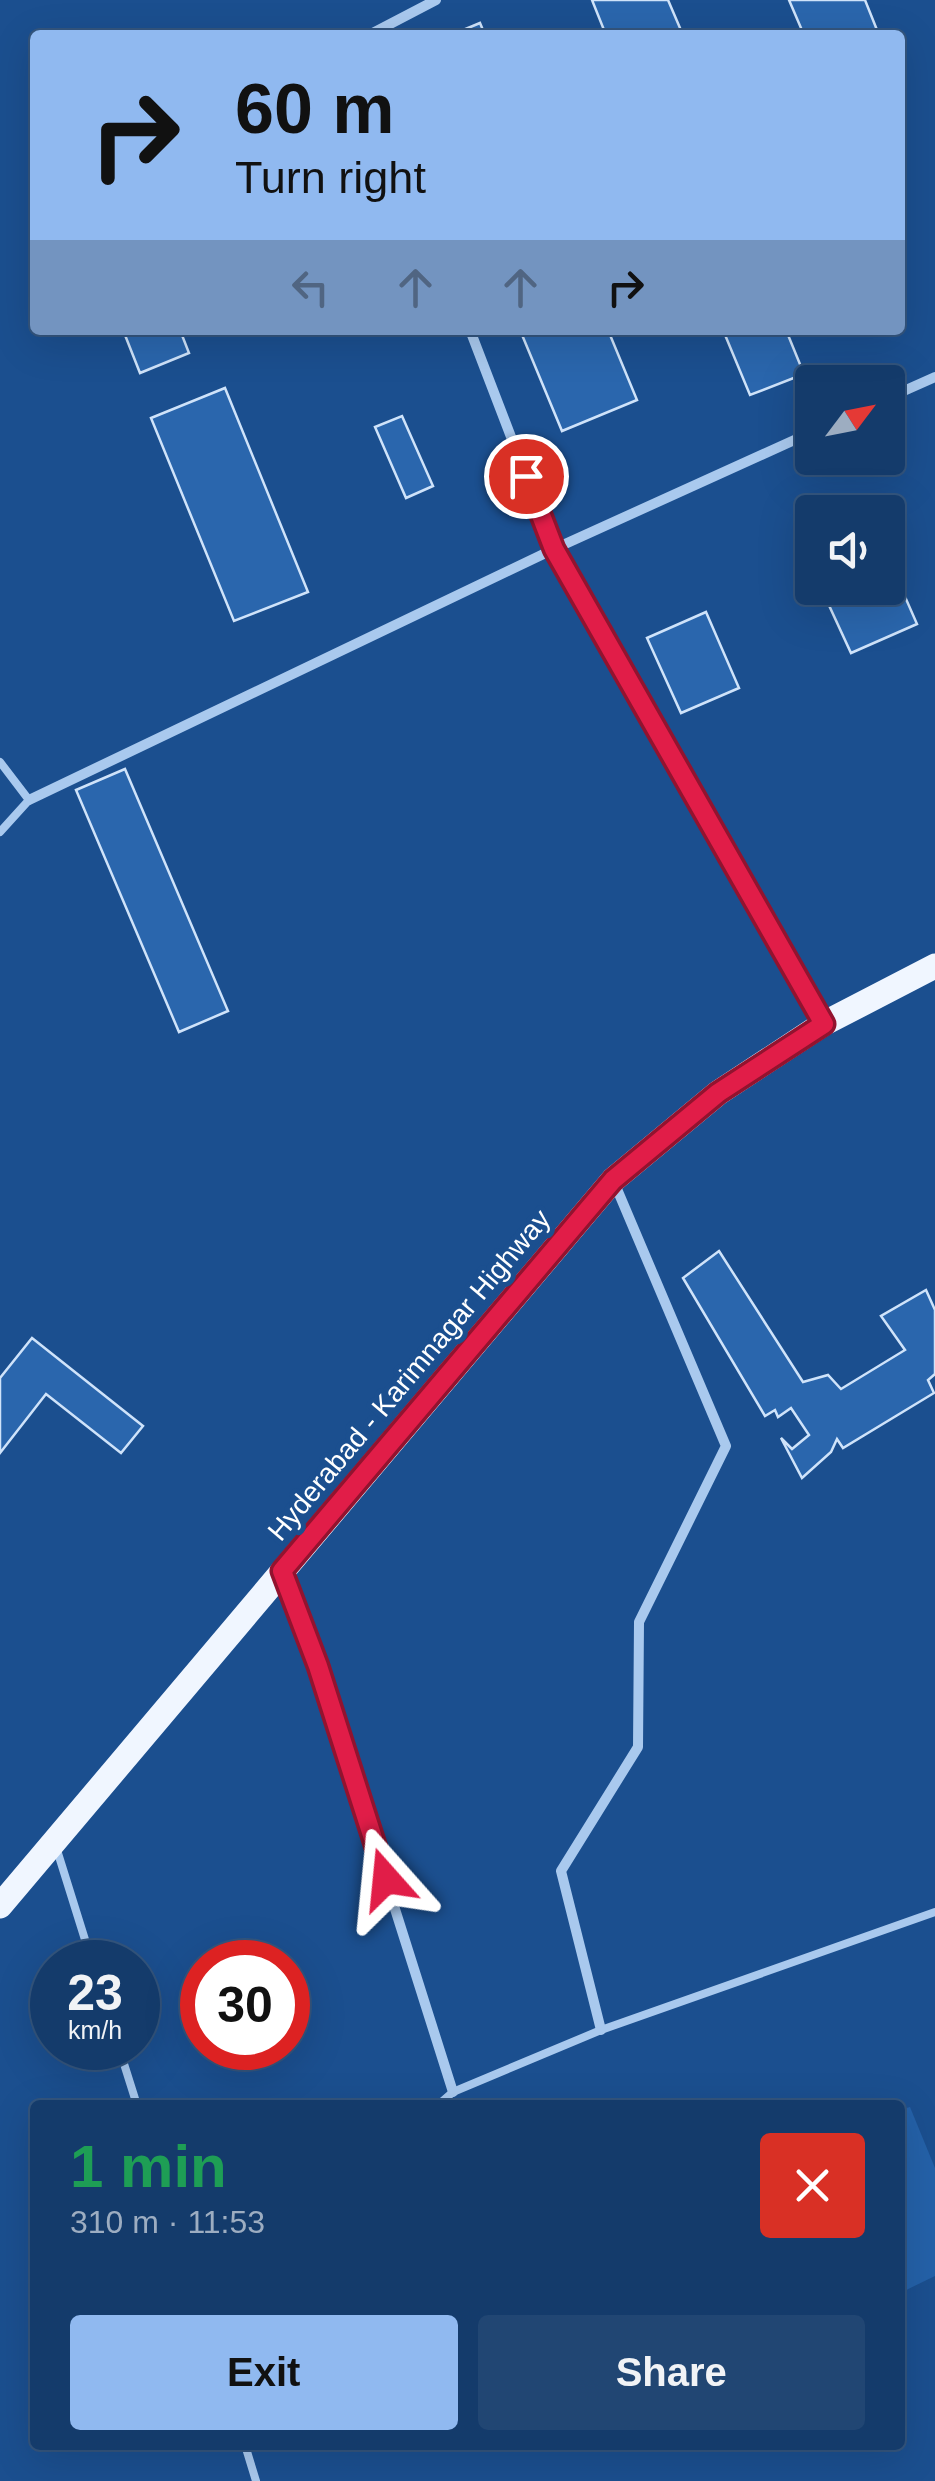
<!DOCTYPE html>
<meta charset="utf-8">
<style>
:root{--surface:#143b6b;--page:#214673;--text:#f1f3f6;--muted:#9dadc1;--line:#33557e;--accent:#90b9f0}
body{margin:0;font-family:Arial,sans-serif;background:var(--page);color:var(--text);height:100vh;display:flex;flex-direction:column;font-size:38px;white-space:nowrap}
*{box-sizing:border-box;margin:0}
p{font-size:32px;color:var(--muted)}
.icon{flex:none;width:55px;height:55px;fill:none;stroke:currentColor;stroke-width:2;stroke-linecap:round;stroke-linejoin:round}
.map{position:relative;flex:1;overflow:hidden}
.drawer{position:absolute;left:30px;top:2100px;width:875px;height:350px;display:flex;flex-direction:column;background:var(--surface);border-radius:10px;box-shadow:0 10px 40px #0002,0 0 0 2px var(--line)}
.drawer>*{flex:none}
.hud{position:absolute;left:30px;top:30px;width:875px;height:305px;border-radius:10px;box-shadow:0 10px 40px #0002,0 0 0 2px var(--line);background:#90b9f0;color:#111;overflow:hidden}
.needle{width:65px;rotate:58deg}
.fabs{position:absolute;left:795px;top:365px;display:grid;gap:20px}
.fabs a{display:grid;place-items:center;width:110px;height:110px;border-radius:10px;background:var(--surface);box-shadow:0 10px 40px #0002,0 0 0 2px var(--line);font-size:50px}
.speed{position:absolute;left:30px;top:1940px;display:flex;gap:20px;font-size:50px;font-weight:700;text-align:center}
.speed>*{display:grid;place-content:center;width:130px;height:130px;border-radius:50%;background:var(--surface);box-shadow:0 10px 40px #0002,0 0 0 2px var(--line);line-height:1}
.speed small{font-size:25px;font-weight:400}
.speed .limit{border:15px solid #d22;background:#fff;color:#111}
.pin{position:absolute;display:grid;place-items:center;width:85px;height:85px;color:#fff;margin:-42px;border:5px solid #fff;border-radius:50%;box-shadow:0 2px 10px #0007}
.me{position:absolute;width:110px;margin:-55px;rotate:342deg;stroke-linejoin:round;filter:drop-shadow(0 0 8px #0008)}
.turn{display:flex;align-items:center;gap:35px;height:210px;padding:0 40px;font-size:45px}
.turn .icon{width:130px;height:130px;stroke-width:2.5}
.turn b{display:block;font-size:70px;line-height:85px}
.lanes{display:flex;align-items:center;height:95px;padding:0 40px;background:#0003;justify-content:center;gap:50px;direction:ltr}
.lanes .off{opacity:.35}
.round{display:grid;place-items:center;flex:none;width:105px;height:105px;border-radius:10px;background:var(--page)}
.headline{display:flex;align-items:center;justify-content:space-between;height:170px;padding:0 40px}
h1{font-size:60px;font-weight:700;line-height:75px;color:#1e9e55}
.primary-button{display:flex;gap:20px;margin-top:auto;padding:20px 40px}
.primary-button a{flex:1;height:115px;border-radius:10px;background:var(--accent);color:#111;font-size:40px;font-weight:700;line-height:115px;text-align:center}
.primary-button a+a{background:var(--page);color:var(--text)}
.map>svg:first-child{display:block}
.green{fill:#2461a8}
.building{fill:#2a66ad;stroke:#cfe3fa;stroke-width:2.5}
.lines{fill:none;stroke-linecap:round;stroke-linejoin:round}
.lane{stroke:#a9c9ee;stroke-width:8}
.street{stroke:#a9c9ee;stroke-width:10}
.primary{stroke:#f0f6ff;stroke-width:25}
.route-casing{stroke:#92132f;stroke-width:25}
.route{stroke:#e11d48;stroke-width:18}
.labels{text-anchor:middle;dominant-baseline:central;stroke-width:10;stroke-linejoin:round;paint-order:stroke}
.street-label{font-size:28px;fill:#fff;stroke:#1b4f8f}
</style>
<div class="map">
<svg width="935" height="2481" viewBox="0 0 935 2481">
<rect width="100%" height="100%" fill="#1b4f8f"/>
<path class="green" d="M910,2107L935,2168V2276L900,2293V2110Z"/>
<path class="building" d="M592,0H668L683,35H606Z
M789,0H865L879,35H804Z
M480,23L485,35H451Z
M123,330H180L189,353L140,373Z
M520,330H608L637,400L562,431Z
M723,330H786L804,374L750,395Z
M225,388L308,592L234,621L151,418Z
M402,416L433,486L406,498L375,427Z
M888,558L917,624L851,653L821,588H888Z
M706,612L739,688L681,713L647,638Z
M125,769L228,1011L179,1032L76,790Z
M719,1251L803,1382L828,1375L841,1389L905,1350L881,1316L926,1290L935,1310V1374L928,1380L934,1393L843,1448L837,1439L831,1452L802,1478L781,1438L792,1449L809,1435L791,1408L778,1417L775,1410L765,1416L683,1278Z
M32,1338L143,1426L121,1453L46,1394L0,1453V1378Z"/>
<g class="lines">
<path class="lane" d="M0,762L29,800L0,832
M57,1850L92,1962
M119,2048L137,2105
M438,2105L453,2092L601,2030L935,1912
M245,2445L256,2481"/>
<path class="street" d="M369,35L436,0
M470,330L554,549L823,1023
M888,398L935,377
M29,800L554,549L812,432
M283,1572L318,1666L453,2092
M601,2030L561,1871L638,1747L639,1622L726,1446L614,1182"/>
<path class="primary" d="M0,1906L613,1180L718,1093L823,1024L935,966"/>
</g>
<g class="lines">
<g class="route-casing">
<path id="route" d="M386,1879L318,1666L282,1571L613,1180L718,1093L824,1024L554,549L526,476"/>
</g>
<use href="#route" class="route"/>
</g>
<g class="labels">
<g class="street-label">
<text transform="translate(409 1375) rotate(-50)">Hyderabad - Karimnagar Highway</text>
</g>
</g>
</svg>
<div class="fabs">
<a><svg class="needle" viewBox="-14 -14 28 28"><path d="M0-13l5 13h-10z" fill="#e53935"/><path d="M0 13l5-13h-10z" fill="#9dadc1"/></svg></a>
<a><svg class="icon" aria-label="sound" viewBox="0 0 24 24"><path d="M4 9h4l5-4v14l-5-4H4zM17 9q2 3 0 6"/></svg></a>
</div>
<div class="speed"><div>23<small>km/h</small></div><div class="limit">30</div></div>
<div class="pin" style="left:526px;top:476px;background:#d93025"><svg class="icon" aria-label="arrive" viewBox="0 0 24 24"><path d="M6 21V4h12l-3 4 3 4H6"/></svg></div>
<svg class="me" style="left:386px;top:1879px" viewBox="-20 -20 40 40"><path d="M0-17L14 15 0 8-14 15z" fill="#e11d48" stroke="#fff" stroke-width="4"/></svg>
<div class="hud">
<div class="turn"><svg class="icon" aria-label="right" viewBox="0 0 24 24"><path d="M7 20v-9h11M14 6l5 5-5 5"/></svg><div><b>60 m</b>Turn right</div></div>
<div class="lanes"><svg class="icon off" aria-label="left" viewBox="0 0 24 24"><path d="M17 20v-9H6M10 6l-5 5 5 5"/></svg><svg class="icon off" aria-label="ahead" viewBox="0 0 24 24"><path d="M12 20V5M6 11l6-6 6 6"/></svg><svg class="icon off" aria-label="ahead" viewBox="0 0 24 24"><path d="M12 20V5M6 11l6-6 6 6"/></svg><svg class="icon" aria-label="right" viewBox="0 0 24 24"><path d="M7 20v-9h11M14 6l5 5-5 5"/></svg></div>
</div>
<section class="drawer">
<div class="headline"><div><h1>1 min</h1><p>310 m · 11:53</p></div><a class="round" style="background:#d93025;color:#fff"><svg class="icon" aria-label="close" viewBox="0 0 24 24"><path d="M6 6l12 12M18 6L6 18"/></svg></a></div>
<div class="primary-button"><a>Exit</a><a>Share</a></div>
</section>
</div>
